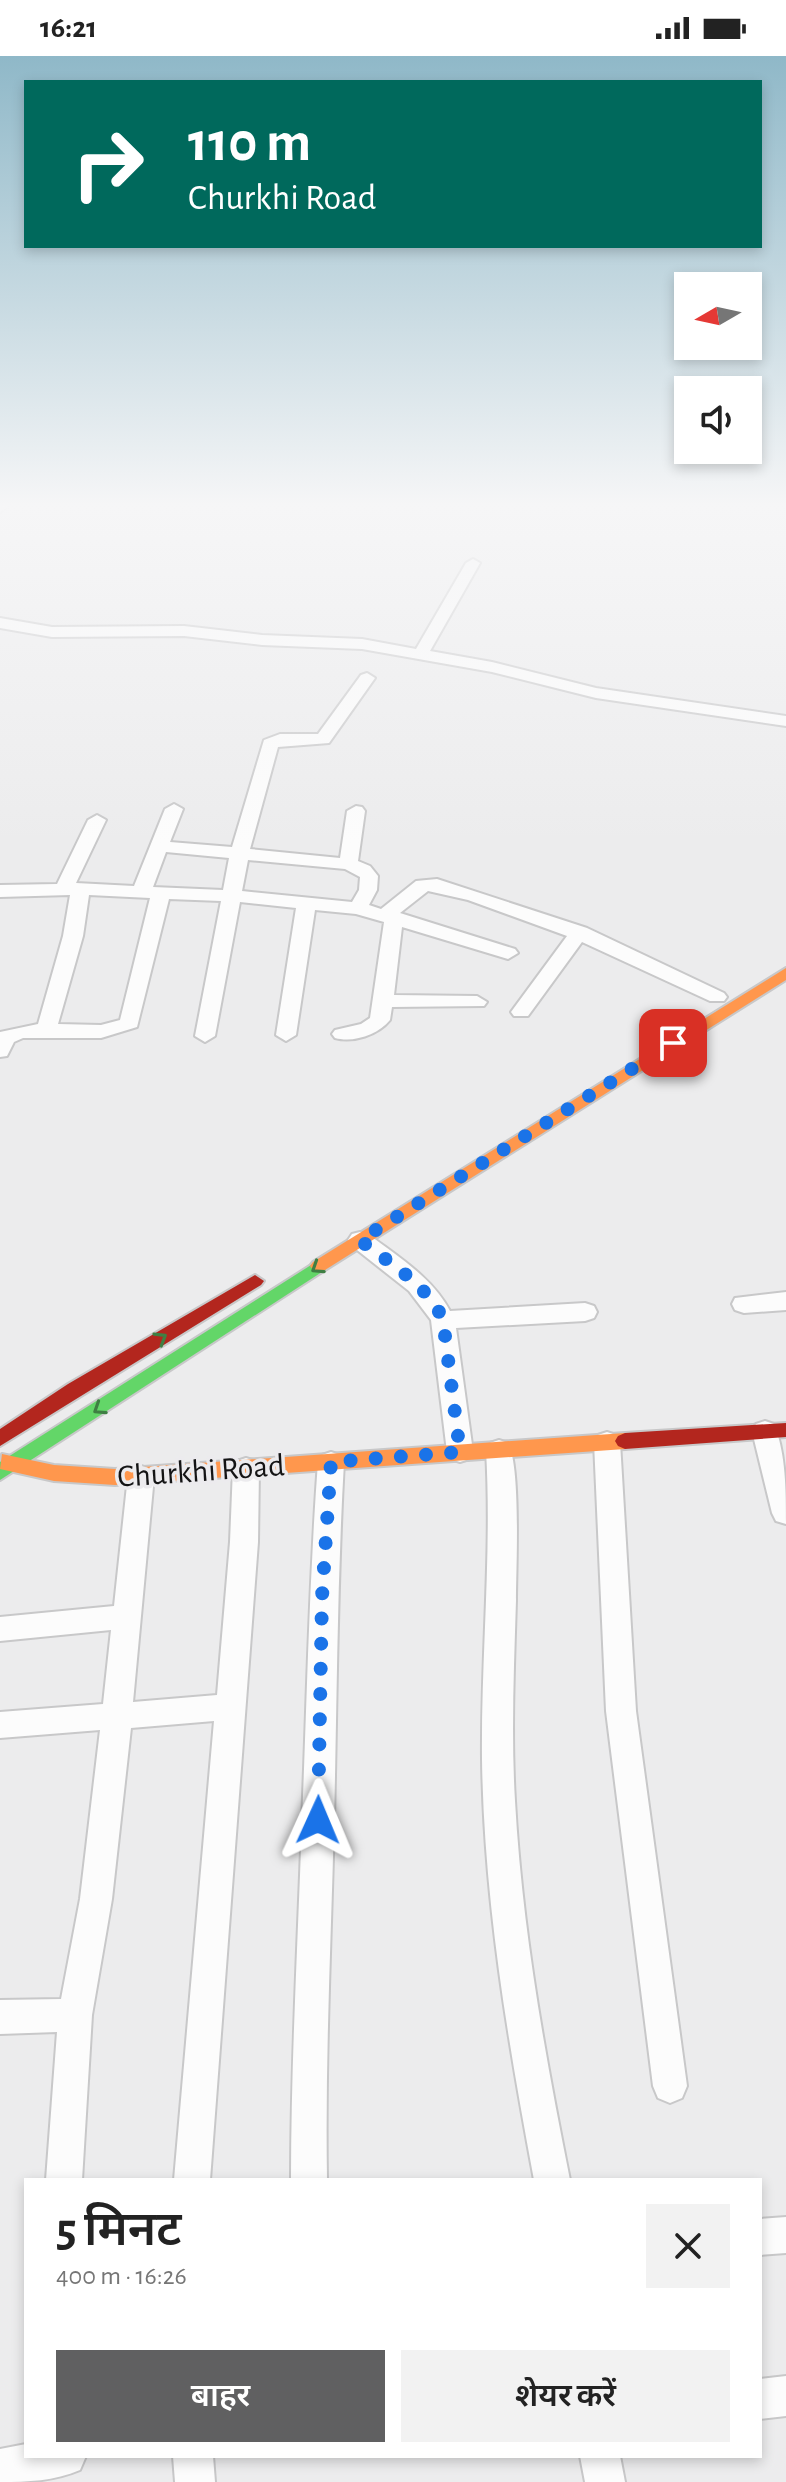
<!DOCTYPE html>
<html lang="hi">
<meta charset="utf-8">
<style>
:root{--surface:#fff;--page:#f2f2f2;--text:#222;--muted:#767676;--accent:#606061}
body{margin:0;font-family:"Alegreya Sans","Noto Sans Devanagari",sans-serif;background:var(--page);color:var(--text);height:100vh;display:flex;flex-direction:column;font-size:30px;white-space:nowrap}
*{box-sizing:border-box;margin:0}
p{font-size:26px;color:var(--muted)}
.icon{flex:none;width:44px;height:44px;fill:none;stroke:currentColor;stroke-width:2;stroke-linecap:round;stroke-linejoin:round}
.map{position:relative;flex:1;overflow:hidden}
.panel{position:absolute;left:24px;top:2122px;width:738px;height:280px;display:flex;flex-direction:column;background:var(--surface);border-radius:0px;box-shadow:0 4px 12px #0003}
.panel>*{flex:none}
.hud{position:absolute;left:24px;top:24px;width:738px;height:168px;border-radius:0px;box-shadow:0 4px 12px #0003;background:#00695c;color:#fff;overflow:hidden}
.needle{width:52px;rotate:261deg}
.tools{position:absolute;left:674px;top:216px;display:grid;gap:16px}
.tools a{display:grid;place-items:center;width:88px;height:88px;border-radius:0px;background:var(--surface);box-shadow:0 4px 12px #0003;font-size:40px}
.pin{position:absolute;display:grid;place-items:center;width:68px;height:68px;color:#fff;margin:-34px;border-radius:16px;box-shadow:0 4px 12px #0006}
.me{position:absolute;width:88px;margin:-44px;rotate:1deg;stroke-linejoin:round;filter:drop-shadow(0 0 6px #0008)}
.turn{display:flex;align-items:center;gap:28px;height:168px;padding:0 32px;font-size:36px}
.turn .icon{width:104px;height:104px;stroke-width:2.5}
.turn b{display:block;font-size:56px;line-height:68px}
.round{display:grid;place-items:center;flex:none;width:84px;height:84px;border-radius:0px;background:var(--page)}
.overview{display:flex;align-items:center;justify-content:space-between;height:136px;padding:0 32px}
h1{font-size:48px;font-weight:600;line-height:60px}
.primary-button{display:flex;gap:16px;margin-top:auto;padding:16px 32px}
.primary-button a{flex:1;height:92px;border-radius:0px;background:var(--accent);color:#fff;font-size:32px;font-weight:600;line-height:92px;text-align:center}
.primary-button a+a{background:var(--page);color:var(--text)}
.status{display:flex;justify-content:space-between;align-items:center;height:56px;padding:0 40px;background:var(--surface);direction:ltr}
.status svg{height:22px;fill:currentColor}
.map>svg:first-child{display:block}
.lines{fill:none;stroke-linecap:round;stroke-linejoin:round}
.street-casing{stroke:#c8c8c9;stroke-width:4}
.fast-casing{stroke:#c8c8c9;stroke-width:4}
.slow-casing{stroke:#c8c8c9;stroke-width:4}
.jam-casing{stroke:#c8c8c9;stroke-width:4}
.street{fill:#fcfcfc;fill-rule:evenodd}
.fast{fill:#63d668;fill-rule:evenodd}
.slow{fill:#ff974d;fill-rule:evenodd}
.jam{fill:#b3261e;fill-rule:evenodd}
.oneway{stroke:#3f7f43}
.route{stroke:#1a73e8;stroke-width:14;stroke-dasharray:0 25.2}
.labels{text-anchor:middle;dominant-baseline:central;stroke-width:7;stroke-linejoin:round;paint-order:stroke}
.street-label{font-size:32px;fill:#141415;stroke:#ecebee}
</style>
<div class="status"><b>16:21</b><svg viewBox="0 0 49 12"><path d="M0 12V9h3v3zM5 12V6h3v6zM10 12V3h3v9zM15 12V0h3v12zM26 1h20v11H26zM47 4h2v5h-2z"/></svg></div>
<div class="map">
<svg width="786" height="2426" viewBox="0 0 786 2426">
<rect width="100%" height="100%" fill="#ececed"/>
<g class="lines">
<g class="street-casing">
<path id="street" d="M0,449H10L0,456Z
M473,503L480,507L430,595L492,606L596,632L786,660V670L596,642L492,616L362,593L262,589L184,580L52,581L0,572V562L52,571L184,570L262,579L362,583L416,593L466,507Z
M367,617L375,622L329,687L278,691L250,793L340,802L347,755L356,750L362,751L365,755L358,805L370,810L378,820L377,834L369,849L381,853L416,825L437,823L587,872L724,937L727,941L724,945H710L582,886L528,960H514L511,956L567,880L468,844L428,835L400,857L515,893L518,897L508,903L402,871L394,939L477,940L487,946L484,950L392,951L390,964C378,979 353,987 335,982L332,978L335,974L361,968L370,962L384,866L356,858L315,854L296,979L286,985L276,979L296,852L240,846L215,980L205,986L195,980L221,845L169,843L137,971L101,982H23L14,986L7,1000L0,1001V976L38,968L63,880L70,839L0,841V829L57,828L88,764L97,759L106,764L76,827L134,830L165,753L174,748L183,753L170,786L232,791L264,684L280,678H318L361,619ZM166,796L229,802L223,834L153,831ZM248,804L345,813L360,821L359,834L352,846L242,835ZM89,839L150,842L120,964L101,969L58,968L83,880Z
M360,1176L368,1178C398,1201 432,1221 450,1255L585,1247L594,1250L597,1256L594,1262L585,1265L456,1272L473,1396L469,1403L460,1406L451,1403L447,1396L431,1264L409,1235L352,1190L348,1184L352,1178Z
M786,1236V1254L744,1257L735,1254L732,1248L735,1242Z
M765,1365L774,1368C786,1398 786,1435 786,1468L776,1465L772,1457L752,1375L756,1368Z
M607,1376L616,1379L620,1386L636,1655L687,2030L682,2042L670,2047L658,2042L653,2030L606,1655L594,1386L598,1379Z
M499,1384L508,1387C521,1411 516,1513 516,1544C514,1611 511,1678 515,1745C522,1873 545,1999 570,2124H534C508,1985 484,1845 482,1703C481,1600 492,1497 486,1394L490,1387Z
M331,1396L340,1399L344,1406C337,1526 337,1645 334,1765C331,1885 325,2004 327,2124H291C291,2004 298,1885 302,1765C307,1645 309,1526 318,1406L322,1399Z
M246,1402L255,1405L259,1412L258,1486L210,2124H174L214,1665L131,1672L112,1843L92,1959L82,2124H46L57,1976L0,1978V1944L61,1943L80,1843L100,1674L0,1682V1656L103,1648L111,1574L0,1585V1561L114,1550L128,1420L132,1413L141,1410L150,1413L154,1420L133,1646L217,1639L230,1486L233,1412L237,1405Z
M786,2161V2197L760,2199V2163Z
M786,2320V2360L760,2363V2323Z
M26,2388V2400H86L80,2414C54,2425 28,2426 0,2426V2393Z
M173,2400H213L215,2426H175Z
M580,2400H620L625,2426H585Z"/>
</g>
<g class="fast-casing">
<path id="fast" d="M319,1204L325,1206L328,1210L325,1214L0,1424V1406Z"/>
</g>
<g class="slow-casing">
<path id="slow" d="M786,912V924L325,1214H313L310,1210L313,1206Z
M625,1377L632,1380L635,1385L632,1390L625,1393L115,1429L54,1425L0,1413L2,1398L54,1409L115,1413Z"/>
</g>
<g class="jam-casing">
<path id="jam" d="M255,1219L264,1225L261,1229L0,1390V1373L68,1328Z
M786,1367V1381L625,1393L618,1390L615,1385L618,1380L625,1377Z"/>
</g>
<use href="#street" class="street"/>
<use href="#fast" class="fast"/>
<use href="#slow" class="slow"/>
<use href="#jam" class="jam"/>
</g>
<defs><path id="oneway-chevron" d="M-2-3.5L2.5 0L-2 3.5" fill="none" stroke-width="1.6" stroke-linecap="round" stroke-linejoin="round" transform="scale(2)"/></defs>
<g class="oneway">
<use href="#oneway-chevron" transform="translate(317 1212) rotate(147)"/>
<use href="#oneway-chevron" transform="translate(161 1282) rotate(-31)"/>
<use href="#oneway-chevron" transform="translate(99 1353) rotate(147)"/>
</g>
<linearGradient id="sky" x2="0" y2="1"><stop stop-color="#8fb8c8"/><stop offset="0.57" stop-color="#f6f6f7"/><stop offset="1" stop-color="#f6f6f7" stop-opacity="0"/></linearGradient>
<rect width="786" height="788" fill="url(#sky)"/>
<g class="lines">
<path class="route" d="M318,1764L322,1541L331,1406L460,1396L443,1264C428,1229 389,1207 360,1184L673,987"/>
</g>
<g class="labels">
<g class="street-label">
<text transform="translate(201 1415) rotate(-4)">Churkhi Road</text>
</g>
</g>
</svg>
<div class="tools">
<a><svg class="needle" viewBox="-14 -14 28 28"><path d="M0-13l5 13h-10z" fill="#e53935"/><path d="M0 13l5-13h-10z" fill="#767676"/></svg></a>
<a><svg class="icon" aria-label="sound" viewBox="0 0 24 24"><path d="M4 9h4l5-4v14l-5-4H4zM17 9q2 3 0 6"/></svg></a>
</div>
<div class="pin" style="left:673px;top:987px;background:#d93025"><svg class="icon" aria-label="arrive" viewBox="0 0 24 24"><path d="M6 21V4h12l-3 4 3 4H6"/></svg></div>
<svg class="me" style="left:318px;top:1764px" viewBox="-20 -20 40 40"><path d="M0-17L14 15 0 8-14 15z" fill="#1a73e8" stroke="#fff" stroke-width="4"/></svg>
<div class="hud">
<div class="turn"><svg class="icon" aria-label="right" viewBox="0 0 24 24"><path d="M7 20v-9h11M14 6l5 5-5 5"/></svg><div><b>110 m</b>Churkhi Road</div></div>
</div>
<section class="panel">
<div class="overview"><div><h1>5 मिनट</h1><p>400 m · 16:26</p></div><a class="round"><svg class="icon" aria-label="close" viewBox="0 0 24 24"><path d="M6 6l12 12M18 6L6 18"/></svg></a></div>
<div class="primary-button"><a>बाहर</a><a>शेयर करें</a></div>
</section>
</div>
